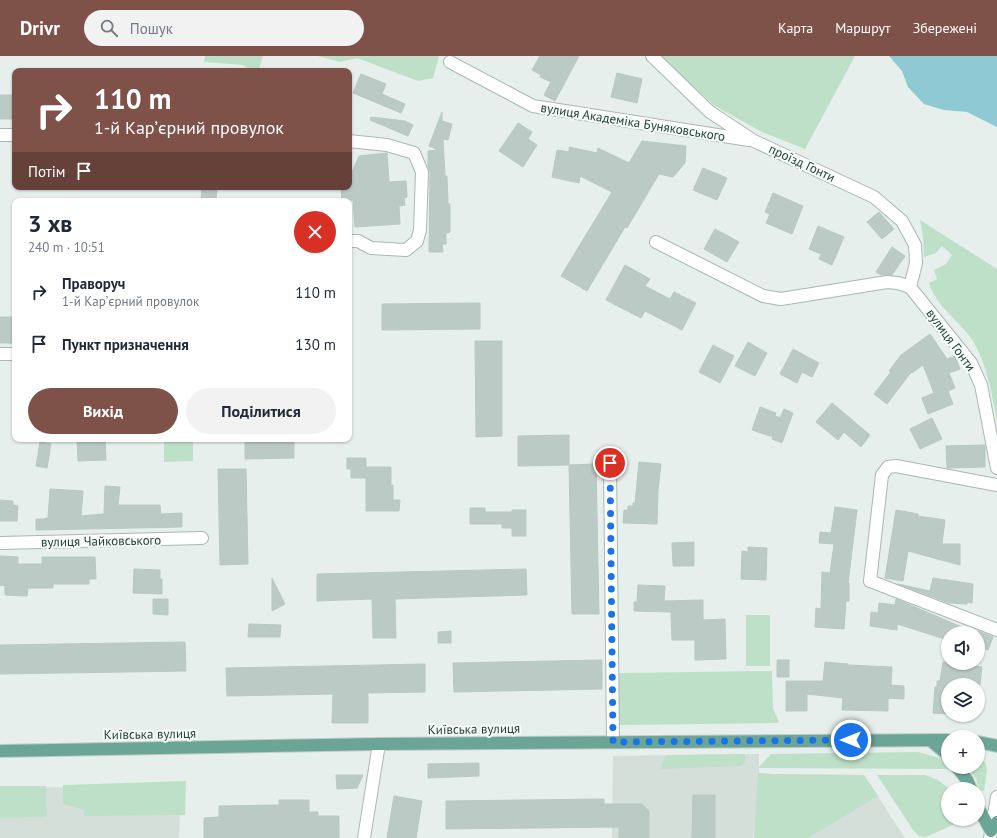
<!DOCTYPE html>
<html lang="uk">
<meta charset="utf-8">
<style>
:root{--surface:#fff;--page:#f2f2f3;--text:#1f2937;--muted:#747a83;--accent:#7f5249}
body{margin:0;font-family:"PT Sans",sans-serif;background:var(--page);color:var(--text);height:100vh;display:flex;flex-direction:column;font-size:15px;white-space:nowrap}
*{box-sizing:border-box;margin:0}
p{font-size:13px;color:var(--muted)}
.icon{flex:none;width:22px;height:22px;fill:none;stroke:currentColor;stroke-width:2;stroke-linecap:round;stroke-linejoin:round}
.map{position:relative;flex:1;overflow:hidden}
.details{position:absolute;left:12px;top:142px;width:340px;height:244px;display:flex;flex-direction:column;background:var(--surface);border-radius:8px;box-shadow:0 1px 3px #0004}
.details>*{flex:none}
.hud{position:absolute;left:12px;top:12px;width:340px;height:122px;border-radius:8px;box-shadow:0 1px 3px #0004;background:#7f5249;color:#fff;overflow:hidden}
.controls{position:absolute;left:941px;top:570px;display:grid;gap:8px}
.controls a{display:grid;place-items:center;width:44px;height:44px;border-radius:50%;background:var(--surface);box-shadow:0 1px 3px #0004;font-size:20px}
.pin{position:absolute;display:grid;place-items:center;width:34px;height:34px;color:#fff;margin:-17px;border:2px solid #fff;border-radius:50%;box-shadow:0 1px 4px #0007}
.me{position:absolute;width:44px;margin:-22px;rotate:270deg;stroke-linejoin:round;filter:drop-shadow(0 0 3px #0008)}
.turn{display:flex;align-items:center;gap:14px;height:84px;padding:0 16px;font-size:18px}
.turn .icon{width:52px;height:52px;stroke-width:2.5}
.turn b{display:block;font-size:28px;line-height:34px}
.then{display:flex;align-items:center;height:38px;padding:0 16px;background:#0003;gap:8px;font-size:15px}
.round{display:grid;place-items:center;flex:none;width:42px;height:42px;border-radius:21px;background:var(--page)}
.head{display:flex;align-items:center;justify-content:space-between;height:68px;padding:0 16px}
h1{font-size:24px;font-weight:700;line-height:30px}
.cta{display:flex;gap:8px;margin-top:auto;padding:8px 16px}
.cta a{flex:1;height:46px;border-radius:24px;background:var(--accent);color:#fff;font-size:16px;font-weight:700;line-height:46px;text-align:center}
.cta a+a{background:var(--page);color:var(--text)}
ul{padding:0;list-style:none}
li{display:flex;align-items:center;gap:12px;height:52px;padding:0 16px}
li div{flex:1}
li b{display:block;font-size:15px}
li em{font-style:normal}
header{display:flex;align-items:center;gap:24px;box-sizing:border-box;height:56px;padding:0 20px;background:var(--accent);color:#fff}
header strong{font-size:19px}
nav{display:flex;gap:22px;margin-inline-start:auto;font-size:14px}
.search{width:280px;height:36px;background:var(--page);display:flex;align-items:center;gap:10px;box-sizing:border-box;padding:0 14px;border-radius:22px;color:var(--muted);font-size:15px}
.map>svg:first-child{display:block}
.built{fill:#d4dfda}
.green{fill:#bfe0c8}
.water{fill:#8ec9d4}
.building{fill:#bbcac4;stroke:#b8c9c2}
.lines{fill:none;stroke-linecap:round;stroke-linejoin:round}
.minor-casing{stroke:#a8b8b2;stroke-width:14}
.major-casing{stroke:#c2cac8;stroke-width:14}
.minor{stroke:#fff;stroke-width:12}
.major{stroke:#6aa596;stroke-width:12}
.route{stroke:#1a73e8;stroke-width:7;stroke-dasharray:0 12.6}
.labels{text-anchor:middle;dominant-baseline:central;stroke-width:4;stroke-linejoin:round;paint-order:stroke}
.street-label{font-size:13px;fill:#24423a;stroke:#f7fbf9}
</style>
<header>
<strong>Drivr</strong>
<div class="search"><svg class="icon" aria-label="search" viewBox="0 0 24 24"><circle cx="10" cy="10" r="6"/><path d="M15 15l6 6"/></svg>Пошук</div>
<nav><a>Карта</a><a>Маршрут</a><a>Збережені</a></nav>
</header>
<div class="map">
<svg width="997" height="782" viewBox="0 0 997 782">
<rect width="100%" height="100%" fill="#e6efeb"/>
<path class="built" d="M759,698V717L772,718L864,719L905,782H754L756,753L753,782H612L613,700Z
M181,730L179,782H0V732Z"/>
<path class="green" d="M205,0H263L258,15H252L243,9L204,6Z
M318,0H439L433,22L418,25L357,2L340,6Z
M660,0H855L805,93L762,76L715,50Z
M920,164L997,213V365C992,339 987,308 973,285C960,265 936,251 929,227L937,223L934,214L946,208L952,199L942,190L936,197L924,201L923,181Z
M164,383H193V405L164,406Z
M746,559H770V610H746Z
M772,615L773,652L779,666L777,667L618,669L619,617Z
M918,696L940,702L948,709V711L952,713L758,712L771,698Z
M745,698V705L742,710L661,713L662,707L667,699Z
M978,700L986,708L987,715L984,735L979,734L976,723L968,711H978Z
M758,717L772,718L864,719L878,740L808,782H754Z
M877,719H925L938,724L950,733H948V763H966L926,781L919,780L913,774Z
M186,725L185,759L84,760V754L63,748V729Z
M0,730H46L47,761L0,762Z"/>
<path class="water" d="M889,0H997V71L967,56L944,54L924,48L908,31L902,15Z"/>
<path class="building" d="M540,0H579L555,45L544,39L551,26L540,21L541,19L532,14Z
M617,17L642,23L637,47L611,41Z
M361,18L386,28L382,38L405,48L401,57L353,37Z
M0,39H15V63H0Z
M442,56V65L452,68L448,84L443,83L445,120H447L448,148H450V176L446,177V188H442L443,196H429L430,116L428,110V95L438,94L429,90Z
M371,61L405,65L413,69L408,80L370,64Z
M518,67L532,76L528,83L537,89L523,111L499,95Z
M642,85L686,90L685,107L673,121L659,118L627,172L625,171L587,235L561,220L612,136L580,120L579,127L552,121L557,94L569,96V91L597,97L598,92L629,107Z
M387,97L389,126L406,125L407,141L404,142L405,149L399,150L400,168L355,171L353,144L342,145L341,131H349V123L359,100Z
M703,112L727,122L717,144L693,134Z
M202,131H217L216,145H201Z
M773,137L803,150L792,178L766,167L770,158L765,156Z
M879,156L894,173L882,183L867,166Z
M818,170L844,181L832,209L819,203L821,198L809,193Z
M715,173L739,186L727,206L704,193Z
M892,191L905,200L892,219H881L876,216Z
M625,209L650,223L645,230L670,243L674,236L696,247L682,274L645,255L641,262L606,244Z
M480,247V273L382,274V248Z
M0,261H15V287H0Z
M930,278L947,303L955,300L960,313L949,317L955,332L948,335L953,348L928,358L922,342L934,337L923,309L912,317V316L908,320L887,348L874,338L891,316L889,315L901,299Z
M475,285H502V380L476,381Z
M748,286L767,297L755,320L735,310Z
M713,289L734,300L720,327L699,316Z
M793,293L819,307L812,321L802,316L797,327L780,318Z
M832,347L870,379L861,391L844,376L838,384L816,366Z
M760,351L776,357L775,360L780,362L784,353L793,357L782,387L772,383L773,381L752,374Z
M932,362L942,383L920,393L910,373Z
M569,379V409L518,410V380Z
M77,383H105L106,404L78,405Z
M245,383H294V402L245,403Z
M40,386L51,388L47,412L36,410Z
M985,389V411L947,412L946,390Z
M347,402H366V411H391V430L393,429V444H400L399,455H366V422H351V413H347Z
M639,406L661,408L658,434L657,468L623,467L624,454H628V450H633V447H635Z
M596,408L599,558H572L569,409Z
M218,413H246L248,508L220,509Z
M105,430L120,431L118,449H160L161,458L182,457V471L36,474V463H45V462H48L50,433L83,435L81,460L104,458Z
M0,444L13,445V449L18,450L17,465H0Z
M835,451L857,454L848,527H849V545H846L844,573L815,571L816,552L821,553L822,516L830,517L834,488L819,487L820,476L831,477Z
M470,452H485V456H512V454H526V480H512V472H502V468H470Z
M896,454L918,458V460L945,464L942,488H960V509L908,495L903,525L885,522Z
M694,486V510H673L672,487Z
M748,491L767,492L766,524L741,523L742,495L748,496Z
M0,500L18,501V508H42V501H95L96,523H89V528H53V532H28L27,540L5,539V530L0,529Z
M134,513L160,514V523H162V538L133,537Z
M526,513L527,539L395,543L396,582H373L372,543L317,545V518Z
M272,522L285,548L272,555Z
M933,522L973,528L972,547L967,546V548L949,547L898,528L930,535Z
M638,529L665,530L664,545L703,544V564L725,563L726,603L695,604V584H672L671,556L634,555V546H637Z
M153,543H168V559L153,558Z
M896,543L976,577H948V584L897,568V574L870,570L871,556L878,557L879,547L895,549Z
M249,568L281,569L280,581H248Z
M451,575V587H438V576Z
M978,575L993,581L988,594L978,590Z
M185,586L186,615L0,618V589Z
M602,604V633L454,636L453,607Z
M777,604H789V621H777Z
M825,606L848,608V609L892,611L891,629L904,630V643L888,642V655L842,654L843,642L807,638V655H786V625H823Z
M943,606L982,611L980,629H948V658L933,657L935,631H937V625H940Z
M425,608V636L368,637V667H332L333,638L227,640L226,612Z
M479,707V720L428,722V708Z
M336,719H363L357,732L337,733Z
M693,739H715V782H692Z
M394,740L422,745L416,782H387Z
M604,743V748H642L649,755V782H619V771L446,773V745Z
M279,744H309V756H318V760H339V782H204V762L219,761V750L279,749Z"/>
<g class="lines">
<g class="minor-casing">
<path id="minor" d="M652,0L710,56L754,85L874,141L902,165L915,189L916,207L910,231
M450,6L533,50L749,84
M0,79H15
M349,85L387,89L414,97L422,116L420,174L417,185L406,194L371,192L358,185H349
M656,186L763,240L781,243L887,226L898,227L910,231
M910,231L971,307L981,329L997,412
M0,298H15
M610,407L613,685
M997,429L896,410L888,411L882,419L870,525L997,574
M0,487L202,482
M364,782L379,688
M990,782L997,741"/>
</g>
<g class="major-casing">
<path id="major" d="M930,684L948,699
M978,686L997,690
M0,695L379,688L948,684
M957,711L967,724L971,733
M978,751L991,775L997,766"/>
</g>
<use href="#minor" class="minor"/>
<use href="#major" class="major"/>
</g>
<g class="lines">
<path class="route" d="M610,407L613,686L851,684"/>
</g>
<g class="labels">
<g class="street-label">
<text transform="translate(633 66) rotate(9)">вулиця Академіка Буняковського</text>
<text transform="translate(802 107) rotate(25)">проїзд Гонти</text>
<text transform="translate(951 284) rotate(54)">вулиця Гонти</text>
<text transform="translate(101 485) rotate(-1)">вулиця Чайковського</text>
<text transform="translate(474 673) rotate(-1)">Київська вулиця</text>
<text transform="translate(150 678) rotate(-1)">Київська вулиця</text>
</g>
</g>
</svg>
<div class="controls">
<a><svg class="icon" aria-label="sound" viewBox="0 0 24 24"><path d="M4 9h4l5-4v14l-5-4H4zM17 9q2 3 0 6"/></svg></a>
<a><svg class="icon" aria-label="layers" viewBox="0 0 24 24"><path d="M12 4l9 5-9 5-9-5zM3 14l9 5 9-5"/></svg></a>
<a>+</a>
<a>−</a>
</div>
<div class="pin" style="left:610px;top:407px;background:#d93025"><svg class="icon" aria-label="arrive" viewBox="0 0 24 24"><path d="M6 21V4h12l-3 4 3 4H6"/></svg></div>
<svg class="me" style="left:851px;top:684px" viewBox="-20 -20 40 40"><circle r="17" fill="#1a73e8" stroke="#fff" stroke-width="3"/><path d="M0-11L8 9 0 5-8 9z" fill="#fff"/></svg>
<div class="hud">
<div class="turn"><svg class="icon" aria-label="right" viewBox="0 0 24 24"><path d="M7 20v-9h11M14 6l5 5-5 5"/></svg><div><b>110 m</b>1-й Карʼєрний провулок</div></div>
<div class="then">Потім<svg class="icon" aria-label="arrive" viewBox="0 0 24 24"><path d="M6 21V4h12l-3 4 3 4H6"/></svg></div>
</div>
<section class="details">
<div class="head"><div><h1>3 хв</h1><p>240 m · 10:51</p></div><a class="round" style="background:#d93025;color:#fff"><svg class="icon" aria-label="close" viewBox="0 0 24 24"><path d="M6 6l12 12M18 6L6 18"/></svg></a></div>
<ul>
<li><svg class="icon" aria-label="right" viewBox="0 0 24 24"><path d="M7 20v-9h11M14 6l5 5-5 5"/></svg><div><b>Праворуч</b><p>1-й Карʼєрний провулок</p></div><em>110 m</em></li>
<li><svg class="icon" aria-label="arrive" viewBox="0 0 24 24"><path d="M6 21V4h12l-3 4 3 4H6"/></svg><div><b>Пункт призначення</b></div><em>130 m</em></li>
</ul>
<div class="cta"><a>Вихід</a><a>Поділитися</a></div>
</section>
</div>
